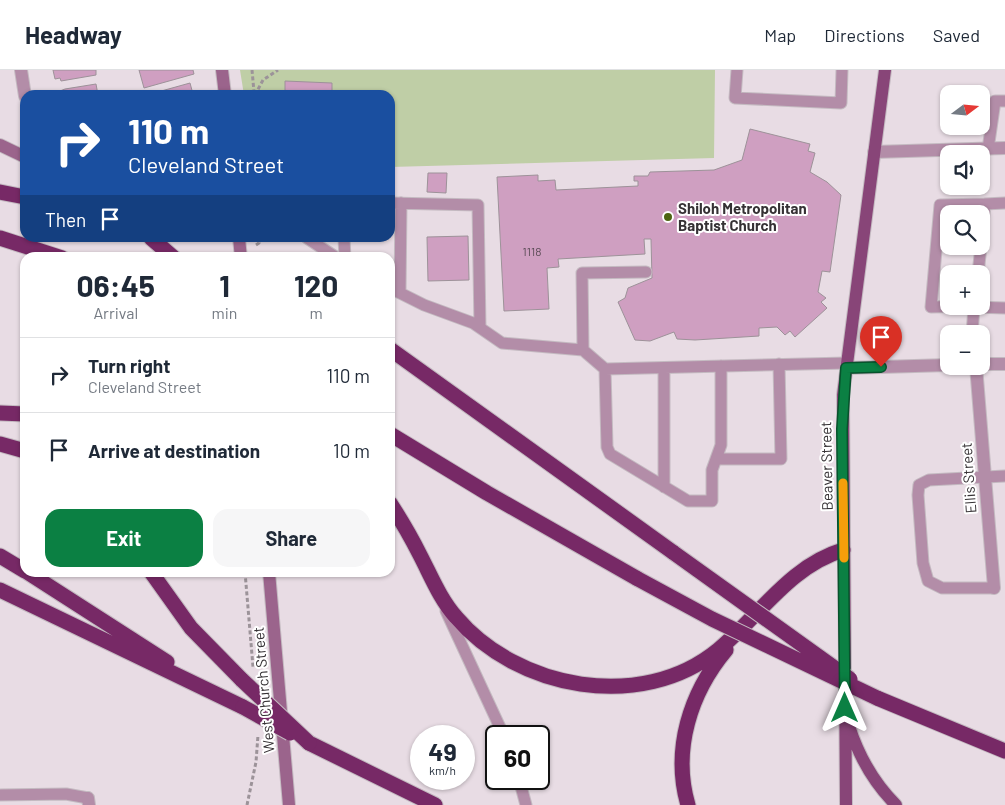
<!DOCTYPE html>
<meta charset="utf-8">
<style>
:root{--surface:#fff;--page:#f6f6f7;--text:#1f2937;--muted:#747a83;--line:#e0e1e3;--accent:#0b8043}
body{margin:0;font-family:Barlow,sans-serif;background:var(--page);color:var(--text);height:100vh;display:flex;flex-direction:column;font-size:19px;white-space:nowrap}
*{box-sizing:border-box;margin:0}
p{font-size:16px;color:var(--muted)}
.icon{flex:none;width:28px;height:28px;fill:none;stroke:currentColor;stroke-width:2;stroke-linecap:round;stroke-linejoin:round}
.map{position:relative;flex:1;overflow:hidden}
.panel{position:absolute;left:20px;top:182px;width:375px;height:325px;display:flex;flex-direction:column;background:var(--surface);border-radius:15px;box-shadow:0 1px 4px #0004}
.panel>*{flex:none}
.hud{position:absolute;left:20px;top:20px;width:375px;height:152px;border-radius:15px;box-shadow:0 1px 4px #0004;background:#1a4fa0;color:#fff;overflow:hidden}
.needle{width:32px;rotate:74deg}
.controls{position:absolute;left:940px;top:15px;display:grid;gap:10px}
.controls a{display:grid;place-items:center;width:50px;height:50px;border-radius:10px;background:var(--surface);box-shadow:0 1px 4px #0004;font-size:25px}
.speed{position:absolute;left:410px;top:655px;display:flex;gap:10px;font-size:25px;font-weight:700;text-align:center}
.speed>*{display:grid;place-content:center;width:65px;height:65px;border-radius:50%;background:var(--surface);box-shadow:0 1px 4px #0004;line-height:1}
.speed small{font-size:12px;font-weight:400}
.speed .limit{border:2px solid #111;border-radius:8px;background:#fff;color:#111}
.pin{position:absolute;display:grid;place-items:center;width:42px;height:42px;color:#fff;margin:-51px -21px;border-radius:50% 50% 50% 0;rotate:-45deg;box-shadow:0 0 5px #0007}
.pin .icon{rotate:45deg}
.me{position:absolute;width:55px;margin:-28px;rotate:0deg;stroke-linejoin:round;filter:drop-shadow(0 0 4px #0008)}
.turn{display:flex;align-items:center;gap:18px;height:105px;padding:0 25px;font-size:22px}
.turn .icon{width:65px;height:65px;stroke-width:2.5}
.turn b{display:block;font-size:35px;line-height:42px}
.then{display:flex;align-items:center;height:48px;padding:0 25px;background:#0003;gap:10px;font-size:19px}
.eta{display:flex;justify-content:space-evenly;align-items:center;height:85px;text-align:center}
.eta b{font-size:30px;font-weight:700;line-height:35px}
.cta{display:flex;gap:10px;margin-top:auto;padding:10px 25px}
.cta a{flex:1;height:58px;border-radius:15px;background:var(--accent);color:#fff;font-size:20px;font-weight:700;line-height:58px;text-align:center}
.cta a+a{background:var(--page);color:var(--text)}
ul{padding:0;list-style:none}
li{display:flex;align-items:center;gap:15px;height:75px;padding:0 25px;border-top:1px solid var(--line)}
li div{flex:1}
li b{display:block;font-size:19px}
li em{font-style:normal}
header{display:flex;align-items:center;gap:30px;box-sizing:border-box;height:70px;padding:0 25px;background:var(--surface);border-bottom:1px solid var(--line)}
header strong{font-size:24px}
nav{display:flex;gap:28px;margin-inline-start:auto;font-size:18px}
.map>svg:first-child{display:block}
.green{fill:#bfcea6}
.building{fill:#cf9fc1;stroke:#9d9299}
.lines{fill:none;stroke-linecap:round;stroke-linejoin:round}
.lane-casing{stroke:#c4bac1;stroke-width:13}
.street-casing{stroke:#c4bac1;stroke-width:14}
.secondary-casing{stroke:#c4bac1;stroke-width:14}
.primary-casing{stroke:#c4bac1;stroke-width:14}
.highway-casing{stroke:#c4bac1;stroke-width:17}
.path{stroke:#9c9399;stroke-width:3;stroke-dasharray:4 2.5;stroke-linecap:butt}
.lane{stroke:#b38da8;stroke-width:11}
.street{stroke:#b38da8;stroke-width:12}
.secondary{stroke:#9b648c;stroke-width:12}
.primary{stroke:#884578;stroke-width:12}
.highway{stroke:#772966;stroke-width:15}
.highway-bridge-casing{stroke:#c4bac1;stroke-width:17;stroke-linecap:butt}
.highway-bridge{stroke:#772966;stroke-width:15}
.route-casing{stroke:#07532c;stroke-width:12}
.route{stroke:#0b8043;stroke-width:9}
.slow{stroke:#f59e0b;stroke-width:9}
.poi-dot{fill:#4d6412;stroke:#fff;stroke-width:2}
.labels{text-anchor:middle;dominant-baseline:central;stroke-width:4;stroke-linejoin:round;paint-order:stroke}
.number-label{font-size:12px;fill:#5c4c57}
.poi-label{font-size:15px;font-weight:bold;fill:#353134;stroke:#fff;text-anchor:start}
.street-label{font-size:15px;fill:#353134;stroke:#fff}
</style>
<header>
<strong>Headway</strong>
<nav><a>Map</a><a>Directions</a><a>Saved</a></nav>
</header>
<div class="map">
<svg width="1005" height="735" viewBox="0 0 1005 735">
<rect width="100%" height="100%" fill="#e8dce4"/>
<path class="green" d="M240,0H715L714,88L390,97V25H244Z"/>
<path class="building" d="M53,0H96V5L61,11L60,8L55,9Z
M139,0H193L194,4L144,18Z
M285,11L332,13V25H285Z
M190,13L193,24L189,25H147Z
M96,14L98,25H61L60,21L65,19Z
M750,59L810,74L808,81L815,83L810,102L827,112L841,125L830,202L822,201L818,222L826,228L821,232L827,238L795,267L790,261L785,265L777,257L759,258V266L695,270L677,269L674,262L650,271L635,270L618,232L625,228L628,218L652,208L651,169H644L645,184L558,189L559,197L547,198L549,239L504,241L497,107L538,105V111L555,110L556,120L638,116V111H634V106H648L650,102L714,100L742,90Z
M428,103H447L446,123L427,122Z
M468,166L469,210L428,211L427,167Z"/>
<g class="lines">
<g class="lane-casing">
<path id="lane" d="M737,0L735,28L841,33L842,0
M988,79L995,31H1005
M390,133L478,135L480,257
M307,168L337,188
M344,168L345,188
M981,171L985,134L1005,133
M978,204L981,176
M390,218L424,235L473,253L502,273L583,280L605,299L847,293
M400,223L401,133
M974,236L931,237L940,135L985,134
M972,264L974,237L1005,238
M583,280L582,203L646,202
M664,298V417
M605,299L607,377L610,384L688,431H712V400L721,375V296
M717,389H781L779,294
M994,518H942L928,511L923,493L918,425L919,415L929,410L1005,406
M446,541L504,666
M519,709L526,735
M0,725L66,724L88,728"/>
</g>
<g class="street-casing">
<path id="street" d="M21,0L25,26
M874,82L1005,78
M981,294H1005
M976,296L994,518
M846,298L949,295
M88,728L89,735"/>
</g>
<g class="secondary-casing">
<path id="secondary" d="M222,0L225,25
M0,75L25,87
M239,168L241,188
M269,502L289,735"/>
</g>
<g class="primary-casing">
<path id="primary" d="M849,656C859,687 873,712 896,735
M846,735L843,325L885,0"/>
</g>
<g class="highway-casing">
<path id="highway" d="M0,122L25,127
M0,168L62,188
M151,168L174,188
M390,279L674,483
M0,343L25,344
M390,364L487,423L638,509
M0,374L25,381
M390,433C401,450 411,467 420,485C431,506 440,529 456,547C517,619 641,643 718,580C760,545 790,496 843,480
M0,486L25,501
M27,502L167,592
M151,502L191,558L242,610
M0,520L243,637
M877,628L1005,681
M309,673L435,735
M688,735C672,680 690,623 726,580"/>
</g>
<path class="path" d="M252,0L254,22
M255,25L263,10L278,0
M256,175L259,173L258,168
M245,502L253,597
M247,735L256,692L258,665"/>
<use href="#lane" class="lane"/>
<use href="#street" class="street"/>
<use href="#secondary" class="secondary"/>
<use href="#primary" class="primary"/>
<use href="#highway" class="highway"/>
<g class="highway-bridge-casing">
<path id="highway-bridge" d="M674,483L850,609
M638,509L712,549L877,628
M242,610L309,673
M243,637L290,663"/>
</g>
<use href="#highway-bridge" class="highway-bridge"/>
</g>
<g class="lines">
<g class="route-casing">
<path id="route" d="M845,638L842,359L846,298L881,297"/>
</g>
<use href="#route" class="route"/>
<path class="slow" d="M843,413L844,488"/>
</g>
<circle class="poi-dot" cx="668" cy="147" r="5"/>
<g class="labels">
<g class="number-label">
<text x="532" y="181">1118</text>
</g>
<g class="poi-label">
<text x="678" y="138">Shiloh Metropolitan<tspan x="678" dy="17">Baptist Church</tspan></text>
</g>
<g class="street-label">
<text transform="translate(826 396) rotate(-91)">Beaver Street</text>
<text transform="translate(968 408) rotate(-94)">Ellis Street</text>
<text transform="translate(263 620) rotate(-95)">West Church Street</text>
</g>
</g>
</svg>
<div class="controls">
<a><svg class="needle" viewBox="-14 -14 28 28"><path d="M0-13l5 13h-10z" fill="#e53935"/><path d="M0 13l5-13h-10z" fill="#747a83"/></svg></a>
<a><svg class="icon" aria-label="sound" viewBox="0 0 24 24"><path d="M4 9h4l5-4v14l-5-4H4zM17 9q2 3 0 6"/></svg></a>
<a><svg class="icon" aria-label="search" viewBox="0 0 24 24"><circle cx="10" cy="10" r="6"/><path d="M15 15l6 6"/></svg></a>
<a>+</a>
<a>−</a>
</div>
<div class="speed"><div>49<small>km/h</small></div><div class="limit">60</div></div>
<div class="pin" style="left:881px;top:297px;background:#d93025"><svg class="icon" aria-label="arrive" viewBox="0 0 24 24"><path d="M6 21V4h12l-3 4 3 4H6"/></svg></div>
<svg class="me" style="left:845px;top:638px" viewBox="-20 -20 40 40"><path d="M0-17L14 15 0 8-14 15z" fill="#0b8043" stroke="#fff" stroke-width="4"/></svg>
<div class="hud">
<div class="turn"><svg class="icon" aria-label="right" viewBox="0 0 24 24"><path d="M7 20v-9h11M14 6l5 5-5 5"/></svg><div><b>110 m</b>Cleveland Street</div></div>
<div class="then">Then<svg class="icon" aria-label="arrive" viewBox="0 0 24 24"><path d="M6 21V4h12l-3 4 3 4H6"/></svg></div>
</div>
<section class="panel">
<div class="eta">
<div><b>06:45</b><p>Arrival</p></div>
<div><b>1</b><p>min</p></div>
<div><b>120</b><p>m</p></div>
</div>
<ul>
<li><svg class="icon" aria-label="right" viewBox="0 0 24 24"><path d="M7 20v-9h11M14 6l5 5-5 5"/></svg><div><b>Turn right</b><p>Cleveland Street</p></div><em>110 m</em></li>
<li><svg class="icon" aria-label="arrive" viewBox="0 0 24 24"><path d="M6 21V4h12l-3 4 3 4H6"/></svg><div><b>Arrive at destination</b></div><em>10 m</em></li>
</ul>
<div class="cta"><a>Exit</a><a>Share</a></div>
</section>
</div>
